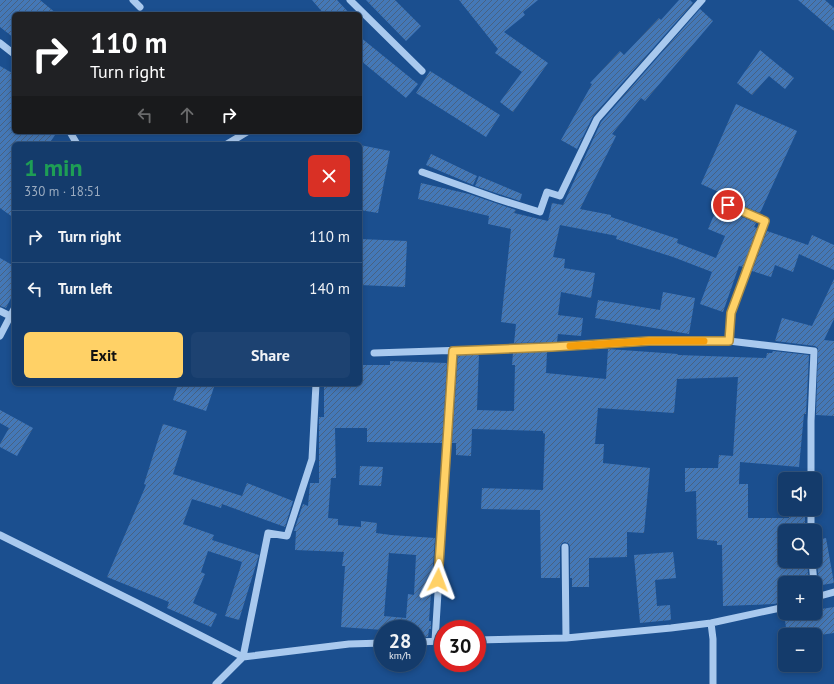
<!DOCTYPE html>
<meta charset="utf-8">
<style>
:root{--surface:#143b6b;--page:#1d4271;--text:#f1f3f6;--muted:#9dadc1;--line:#33557e;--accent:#ffd166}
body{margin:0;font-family:"PT Sans",sans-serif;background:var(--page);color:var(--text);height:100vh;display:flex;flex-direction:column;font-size:15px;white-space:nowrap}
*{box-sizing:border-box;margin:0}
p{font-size:13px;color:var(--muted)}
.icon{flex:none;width:22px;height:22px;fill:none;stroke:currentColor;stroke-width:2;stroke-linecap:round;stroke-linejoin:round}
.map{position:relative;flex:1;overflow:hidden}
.details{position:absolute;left:12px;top:142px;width:350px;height:244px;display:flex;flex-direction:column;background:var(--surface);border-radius:6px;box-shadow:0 2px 6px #0003,0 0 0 1px var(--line)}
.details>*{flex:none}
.guide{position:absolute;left:12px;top:12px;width:350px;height:122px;border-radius:6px;box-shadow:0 2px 6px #0003,0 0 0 1px var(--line);background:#202124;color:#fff;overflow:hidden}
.buttons{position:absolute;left:778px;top:472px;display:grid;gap:8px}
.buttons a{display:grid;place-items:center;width:44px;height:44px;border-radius:6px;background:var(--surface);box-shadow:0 2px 6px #0003,0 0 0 1px var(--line);font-size:20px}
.speed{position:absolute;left:374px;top:620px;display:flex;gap:8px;font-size:20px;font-weight:700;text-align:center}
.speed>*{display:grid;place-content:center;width:52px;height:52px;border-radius:50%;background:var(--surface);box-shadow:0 2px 6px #0003,0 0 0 1px var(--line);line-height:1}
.speed small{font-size:10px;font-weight:400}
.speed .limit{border:6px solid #d22;background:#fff;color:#111}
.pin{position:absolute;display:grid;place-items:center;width:34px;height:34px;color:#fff;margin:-17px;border:2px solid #fff;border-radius:50%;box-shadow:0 1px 4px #0007}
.me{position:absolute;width:44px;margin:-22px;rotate:3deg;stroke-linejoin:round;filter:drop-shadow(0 0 3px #0008)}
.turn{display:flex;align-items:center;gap:14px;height:84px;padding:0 12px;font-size:18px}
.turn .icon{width:52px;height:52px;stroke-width:2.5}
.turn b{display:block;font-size:28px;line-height:34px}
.lanes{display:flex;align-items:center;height:38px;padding:0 12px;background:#0003;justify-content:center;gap:20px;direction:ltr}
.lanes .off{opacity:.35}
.round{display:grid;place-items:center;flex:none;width:42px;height:42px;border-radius:6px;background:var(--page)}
.headline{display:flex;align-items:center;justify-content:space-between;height:68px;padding:0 12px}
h1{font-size:24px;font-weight:700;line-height:30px;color:#1e9e55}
.action{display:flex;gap:8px;margin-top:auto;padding:8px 12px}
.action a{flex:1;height:46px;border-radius:6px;background:var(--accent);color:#111;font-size:16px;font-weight:700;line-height:46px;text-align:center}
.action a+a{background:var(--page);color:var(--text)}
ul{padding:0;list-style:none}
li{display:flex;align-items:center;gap:12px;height:52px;padding:0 12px;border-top:1px solid var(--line)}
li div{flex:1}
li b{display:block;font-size:15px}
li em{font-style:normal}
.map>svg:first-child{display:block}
.building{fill:url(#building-hatch);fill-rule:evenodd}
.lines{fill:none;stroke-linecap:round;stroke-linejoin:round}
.minor{stroke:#a9c9ee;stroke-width:7}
.route-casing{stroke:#a68842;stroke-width:10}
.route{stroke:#ffd166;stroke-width:7}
.slow{stroke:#f59e0b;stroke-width:7}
</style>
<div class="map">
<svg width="834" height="684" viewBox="0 0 834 684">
<defs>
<pattern id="building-hatch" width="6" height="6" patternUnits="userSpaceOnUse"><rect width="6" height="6" fill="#4478b7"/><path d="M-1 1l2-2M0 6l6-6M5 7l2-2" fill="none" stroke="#486282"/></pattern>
</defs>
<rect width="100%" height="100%" fill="#1b4f8f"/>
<path class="building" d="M0,0H40L57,14H14V38L0,27Z
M312,0H337L350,14H324Z
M366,0H395L421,26L406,41Z
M459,0H538L523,12L525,15L504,32L548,63L513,112L500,102L522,72L495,53L498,49Z
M679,0H690L693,3L593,116L577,149L561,140L592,84L590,83L620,51L624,55L659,18L661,20Z
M798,0H825L834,8V31Z
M700,9L713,21L645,101L641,98L612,134L616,136L580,209L611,215V217L678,239L677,243L716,258L725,236L708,229L723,194L701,184L736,104L797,131L760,213L730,200L725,201L723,203L724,208L726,210L756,223L754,227L757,228L743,267L739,266L723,312L700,304L712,272L673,257L616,239L617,236L560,225L553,257L565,259L564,268L595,273L591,298L561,292L558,315L583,318L581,336L558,334L557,342L514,343L516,324L501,322L511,229L488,224L489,216L418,199L421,183L469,194L516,210L514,213L548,221L552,203L563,205L601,122Z
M360,37L418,84L406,98L360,60Z
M760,50L794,78L785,89L769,76L752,95L737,83Z
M0,66L14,74V132H57L49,144H14V218L0,208Z
M430,71L500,115L486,137L416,93Z
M360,145L390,151L378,213L360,210Z
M431,154L477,176L473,185L426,165Z
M479,176L522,194L520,201L475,186Z
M767,231L808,245L812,235L834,245V270L799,254L793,272L775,265L771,277L752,271Z
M360,239L407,241L405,287L360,285Z
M0,258L14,266V292L6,308L0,306Z
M834,279V319L824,340L834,341V416L816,415L818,348L815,346L775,341L782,318L812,326Z
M663,292L695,298L689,334L595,318L598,300L660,310Z
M608,349L678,354V355L766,358L767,353H772L773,351L809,355L806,414H804L799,467L740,462L739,484H748V518H789V509H805V531H785V561H807L809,583H785V602L774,604L723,606L722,545H717V541L697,539L696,491L685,492V468H718L719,455L733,456L738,377L677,379L674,413L598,408L595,444H604L603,463L650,468L644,533L627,532V557L589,558V587H572V578H570V547L569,544L565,542L562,543L560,547V578H541L540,510L481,509L482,488L543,490L545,434L543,433V431L472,429L471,456L456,455V443H452L458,355L479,354L477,410L514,411L515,365H512L513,353L547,352L546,373L606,379Z
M390,361L447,363L442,443L367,442V428H335L336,478H331L328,518L338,519V525L361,527V521L377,523L376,533L391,535L435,538L429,621H431V629H429L428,637L417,636V629H383V630L341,627L345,566H342L344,552L295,550L296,531H294L303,504L308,506L310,483H319V417H324V384H360V365H390ZM389,553L416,555L414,595L408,594L406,618L384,616Z
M178,384H215L206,411L173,400Z
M0,410L33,428L17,456L0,447V444L9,428L0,423Z
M163,424L187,431L173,474L242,496L247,483L293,501L285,527L222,504L221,508L192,499L183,524L214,535L212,540L259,555L239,620L225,616L242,562L208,551L201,572L205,574L193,603L217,614L211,627L167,608L169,602L107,577L146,485L144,484Z
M360,466L383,467L381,486L359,485Z
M826,538L834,583L822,585V583H819L815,540Z
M673,552L676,578L655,580L657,606L670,605L671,620L640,623L634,555Z
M834,607V633L820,635H787L784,613H815V610Z"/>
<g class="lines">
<path class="minor" d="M133,0L140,7
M350,0L422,71
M0,43L14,54
M70,132L77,144
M227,144L247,132
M422,172L498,199L540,212L547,192L560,196L597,119L702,0
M728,205L765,221L731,313L729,341
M0,311L10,316
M0,336L14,309
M374,353L552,347L649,341H729L814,351L811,421V479
M811,509V531
M0,535L141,605L243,657L349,644L383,643
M565,547L566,638
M812,561L814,583
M815,600L820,596L834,592
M711,623L713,639V684
M477,640L566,638L671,628L711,623L785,607
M435,641L453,351
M417,642L443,641
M216,684L243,657L268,533L287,536L312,459L316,384"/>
</g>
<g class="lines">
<g class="route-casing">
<path id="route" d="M438,580L453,351L552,347L649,341H729L731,313L765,221L728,205"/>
</g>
<use href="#route" class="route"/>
<path class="slow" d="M570,346L649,341H704"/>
</g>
</svg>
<div class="buttons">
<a><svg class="icon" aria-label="sound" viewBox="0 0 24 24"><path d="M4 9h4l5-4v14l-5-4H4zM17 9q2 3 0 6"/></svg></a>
<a><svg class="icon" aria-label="search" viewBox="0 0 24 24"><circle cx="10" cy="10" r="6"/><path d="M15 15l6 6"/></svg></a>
<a>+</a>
<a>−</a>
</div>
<div class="speed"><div>28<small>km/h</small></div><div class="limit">30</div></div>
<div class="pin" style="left:728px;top:205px;background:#d93025"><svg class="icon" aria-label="arrive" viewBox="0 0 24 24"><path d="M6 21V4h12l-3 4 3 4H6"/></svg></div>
<svg class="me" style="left:438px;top:580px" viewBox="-20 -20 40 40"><path d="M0-17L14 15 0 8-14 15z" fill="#ffd166" stroke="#fff" stroke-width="4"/></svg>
<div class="guide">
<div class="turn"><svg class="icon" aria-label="right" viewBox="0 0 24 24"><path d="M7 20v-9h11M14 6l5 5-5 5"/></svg><div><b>110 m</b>Turn right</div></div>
<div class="lanes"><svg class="icon off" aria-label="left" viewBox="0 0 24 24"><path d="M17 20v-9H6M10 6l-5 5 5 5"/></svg><svg class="icon off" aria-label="ahead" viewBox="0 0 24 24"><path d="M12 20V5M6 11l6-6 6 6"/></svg><svg class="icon" aria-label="right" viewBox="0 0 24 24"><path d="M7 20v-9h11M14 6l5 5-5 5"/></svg></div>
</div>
<section class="details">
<div class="headline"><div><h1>1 min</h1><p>330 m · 18:51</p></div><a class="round" style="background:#d93025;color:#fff"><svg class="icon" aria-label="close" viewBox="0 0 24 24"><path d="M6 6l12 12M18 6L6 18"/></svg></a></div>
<ul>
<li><svg class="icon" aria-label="right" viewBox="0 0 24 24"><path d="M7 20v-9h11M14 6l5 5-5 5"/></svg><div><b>Turn right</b></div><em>110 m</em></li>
<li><svg class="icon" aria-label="left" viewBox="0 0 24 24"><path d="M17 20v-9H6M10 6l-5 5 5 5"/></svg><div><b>Turn left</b></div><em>140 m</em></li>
</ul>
<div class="action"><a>Exit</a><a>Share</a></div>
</section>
</div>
